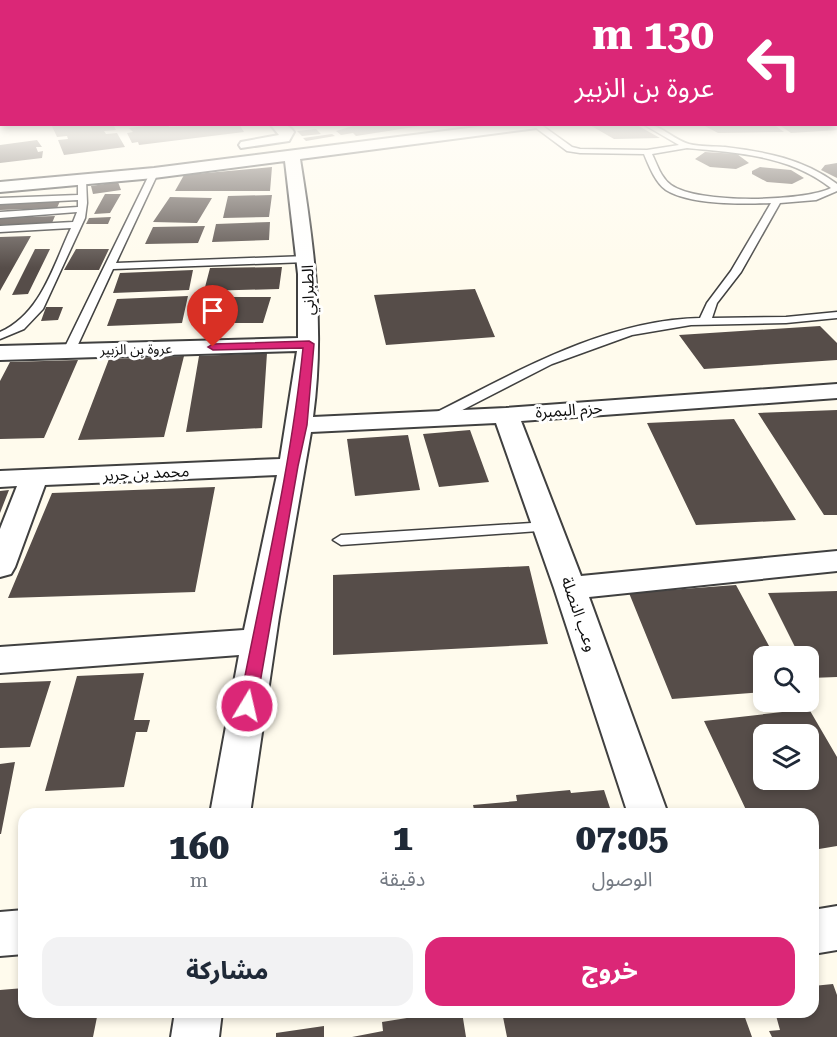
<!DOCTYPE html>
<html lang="ar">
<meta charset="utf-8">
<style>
:root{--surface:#fff;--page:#f2f2f3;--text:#1f2937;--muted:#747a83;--accent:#db2777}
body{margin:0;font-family:"Roboto Serif","Noto Sans Arabic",serif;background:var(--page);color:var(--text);direction:rtl;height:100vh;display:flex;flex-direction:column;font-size:22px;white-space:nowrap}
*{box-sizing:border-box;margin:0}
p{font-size:20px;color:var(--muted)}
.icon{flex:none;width:33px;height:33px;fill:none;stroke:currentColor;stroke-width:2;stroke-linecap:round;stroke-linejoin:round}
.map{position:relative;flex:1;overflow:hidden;direction:ltr}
.drawer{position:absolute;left:18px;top:808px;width:801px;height:210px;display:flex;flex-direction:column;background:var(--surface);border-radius:18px;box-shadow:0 3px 9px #0003;direction:rtl}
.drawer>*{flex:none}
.top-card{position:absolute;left:0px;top:0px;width:837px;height:126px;box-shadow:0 3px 9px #0003;direction:rtl;background:#db2777;color:#fff;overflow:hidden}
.tools{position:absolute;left:753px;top:646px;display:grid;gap:12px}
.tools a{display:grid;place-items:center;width:66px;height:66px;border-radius:12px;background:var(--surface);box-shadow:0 3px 9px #0003;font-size:30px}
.pin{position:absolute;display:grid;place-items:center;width:51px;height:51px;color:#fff;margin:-62px -26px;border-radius:50% 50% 50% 0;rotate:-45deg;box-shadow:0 0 6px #0007}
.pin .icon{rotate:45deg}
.me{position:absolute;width:66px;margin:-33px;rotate:9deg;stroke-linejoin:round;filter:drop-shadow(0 0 4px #0008)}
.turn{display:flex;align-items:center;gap:21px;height:126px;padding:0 24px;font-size:27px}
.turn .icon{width:78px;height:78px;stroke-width:2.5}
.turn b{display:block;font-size:42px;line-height:51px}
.eta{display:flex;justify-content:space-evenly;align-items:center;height:102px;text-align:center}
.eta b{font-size:36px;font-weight:800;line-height:42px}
.primary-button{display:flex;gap:12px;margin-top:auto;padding:12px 24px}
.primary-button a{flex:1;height:69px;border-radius:18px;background:var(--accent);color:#fff;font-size:24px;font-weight:800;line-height:69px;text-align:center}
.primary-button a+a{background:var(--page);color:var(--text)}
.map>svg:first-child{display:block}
.building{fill:#564d49;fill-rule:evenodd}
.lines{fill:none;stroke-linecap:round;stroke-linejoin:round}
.lane-casing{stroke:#404040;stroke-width:3}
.street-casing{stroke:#404040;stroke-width:4}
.lane{fill:#fff;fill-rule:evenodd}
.street{fill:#fff;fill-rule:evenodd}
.route{fill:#db2777;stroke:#8e194d;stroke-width:1.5}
.labels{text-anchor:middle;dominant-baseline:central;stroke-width:6;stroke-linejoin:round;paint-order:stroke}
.far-street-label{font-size:14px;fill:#0d0d0d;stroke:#fff}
.street-label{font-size:16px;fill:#0d0d0d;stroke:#fff}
</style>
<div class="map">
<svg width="837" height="1037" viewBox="0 0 837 1037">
<rect width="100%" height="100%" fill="#fffbed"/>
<path class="building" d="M51,124H113L116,130L104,131L106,134L117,133L125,147L64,155L58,140L68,139L67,136L57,137Z
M160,124H169V127L239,124L244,132L139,145L138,142L132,143L127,133L133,132L129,128Z
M433,124L356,136L353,133L341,135L336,131L359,124Z
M588,124H635L660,138L614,139Z
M701,124H773L784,132L718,133Z
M778,124H837V130L791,133Z
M316,129L321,134L302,136L297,131Z
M332,134L335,136L306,141L303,138Z
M37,140L42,147H36L38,152L43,151L42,158L0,163V145Z
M705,152L737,154L749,163L736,169L710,167L695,159Z
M837,163V178L821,170L825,165Z
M272,167L270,191H175L184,175Z
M760,167L791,170L804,178L792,184L767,182L752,174V171Z
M118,182L121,190L93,194L91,186Z
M105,194H121L110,213L94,214Z
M272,195L269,217L223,218L228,196Z
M170,197L212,198L197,223L153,222Z
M60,201L57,208L0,210V203Z
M55,216L52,223L0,225V218Z
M111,217L108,224H86L89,218Z
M270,222L269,240L212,242L216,224Z
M205,226L198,243L145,244L153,227Z
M31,236L0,291V237Z
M35,249H50L28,294L12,295Z
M76,249H109L99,270H64Z
M282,267L279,289L204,291L210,268Z
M193,270L189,290L113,293L120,273Z
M475,289L495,337L386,345L374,295Z
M188,296L182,323L107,326L117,299Z
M207,297H271L263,323H196Z
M46,307H63L58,320L41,321Z
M820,326L837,343V360L704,369L679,335Z
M267,353L262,428L186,432L199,356Z
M184,356L164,437L78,440L109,359Z
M78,360L44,438L0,439V381L10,362Z
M837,410V515H824L758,413Z
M734,419L796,520L696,525L647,423Z
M470,430L489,482L439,487L423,434Z
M408,435L420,490L355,496L347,439Z
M215,487L195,592L8,598L52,493Z
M9,490L0,513V491Z
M529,566L548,644L333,655V575Z
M736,585L775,657H764V692L672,699L629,593Z
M837,591V677L810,678L808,657H800L768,593Z
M144,673L134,720H150L147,732H136L124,787L45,791L77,676Z
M51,681L30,747L0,748V683Z
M809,709L837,757V846L813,850V814H748L704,721ZM764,735H808V780H764Z
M15,762L1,834H0V764Z
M570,790L571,793L604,790L612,814H475L473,805L517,801L516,795Z
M833,984L837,995V1037H772L769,1031L780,1030L775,1012H813V986Z
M24,988V1012H98L93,1037H0V990Z
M444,1012H462L466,1037H352L383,1031L382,1022Z
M502,1012H743L752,1037H507Z
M324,1026V1037H276V1033Z"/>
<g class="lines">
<g class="lane-casing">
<path id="lane" d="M540,124L572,147L580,149L647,150L679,145L643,124C661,124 672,139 689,144C700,147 714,146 725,147C766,152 804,159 837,184V191L816,200L780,203L741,272L717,303L712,318L786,317L837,312V318L786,323L691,325L632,335L552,364L441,421H431L429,418L431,415C515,373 604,320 700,318L707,303L731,271L771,203C742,204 690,205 666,190C655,182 649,166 644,154L580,153L567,151L532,125ZM687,148C738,153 789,155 831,188C803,202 697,204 671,185C661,178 657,164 652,154Z
M151,171L158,173L116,263L307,256L312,259L307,262L113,269L75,351L73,353H65L63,351Z
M82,177L86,180L87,203L85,218L43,309L24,329L0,339V332C41,314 53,266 71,228L0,232V226L73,222L77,212L0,218V212L78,207V200L0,204V198L78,195V180Z
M547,522L555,527L552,530L341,545L333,540L341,535Z"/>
</g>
<g class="street-casing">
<path id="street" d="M270,124C280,124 288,123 294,132L289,141L241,148L239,145L241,142L279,135Z
M500,124H544L537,128L300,159C314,246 325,329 313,417L506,408L837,384V398L521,421L581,576L837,551V571L589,597L668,814H628L554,588L496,423L311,432L279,617L250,814H210L239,655L0,673V647L244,630L277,475L45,485L15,567L11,574L0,577V529L17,486L0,487V471L280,459L297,351L0,360V346L298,338V274L285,161L154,178L0,192V182L154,168Z
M837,906V950L813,954V910Z
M24,910V954L0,956V912Z
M175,1012H222L219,1037H171Z"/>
</g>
<use href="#lane" class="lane"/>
<use href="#street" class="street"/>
</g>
<linearGradient id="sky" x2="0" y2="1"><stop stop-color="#91c6ef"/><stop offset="0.46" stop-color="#fffdf7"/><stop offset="1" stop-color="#fffdf7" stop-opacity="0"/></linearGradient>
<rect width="837" height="268" fill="url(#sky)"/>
<path class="route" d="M309,341L314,344L307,425L298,466L256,706L253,711H241L239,706C262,587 291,468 303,348L213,350L208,347L213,344Z"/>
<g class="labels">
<g class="far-street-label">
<text transform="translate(136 349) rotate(-1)">عروة بن الزبير</text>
</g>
<g class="street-label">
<text transform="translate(308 290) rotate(-91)">الطبراني</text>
<text transform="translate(569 410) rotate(-4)">حزم البمبرة</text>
<text transform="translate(146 473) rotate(-3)">محمد بن جرير</text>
<text transform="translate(579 614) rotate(71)">وعب النصلة</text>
</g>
</g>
</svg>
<div class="tools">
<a><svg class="icon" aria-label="search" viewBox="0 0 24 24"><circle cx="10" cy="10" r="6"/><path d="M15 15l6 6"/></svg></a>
<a><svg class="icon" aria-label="layers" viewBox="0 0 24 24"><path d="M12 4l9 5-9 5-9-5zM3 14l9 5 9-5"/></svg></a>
</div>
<div class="pin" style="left:213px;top:347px;background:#d93025"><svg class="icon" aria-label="arrive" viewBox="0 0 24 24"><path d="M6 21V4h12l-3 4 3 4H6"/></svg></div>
<svg class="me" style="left:247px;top:706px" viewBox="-20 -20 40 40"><circle r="17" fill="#db2777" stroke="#fff" stroke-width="3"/><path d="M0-11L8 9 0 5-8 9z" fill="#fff"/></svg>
<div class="top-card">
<div class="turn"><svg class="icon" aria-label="left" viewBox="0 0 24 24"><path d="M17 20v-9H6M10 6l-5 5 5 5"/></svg><div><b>130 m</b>عروة بن الزبير</div></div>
</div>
<section class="drawer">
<div class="eta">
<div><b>07:05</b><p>الوصول</p></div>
<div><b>1</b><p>دقيقة</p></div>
<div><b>160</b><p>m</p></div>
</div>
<div class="primary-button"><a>خروج</a><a>مشاركة</a></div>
</section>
</div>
